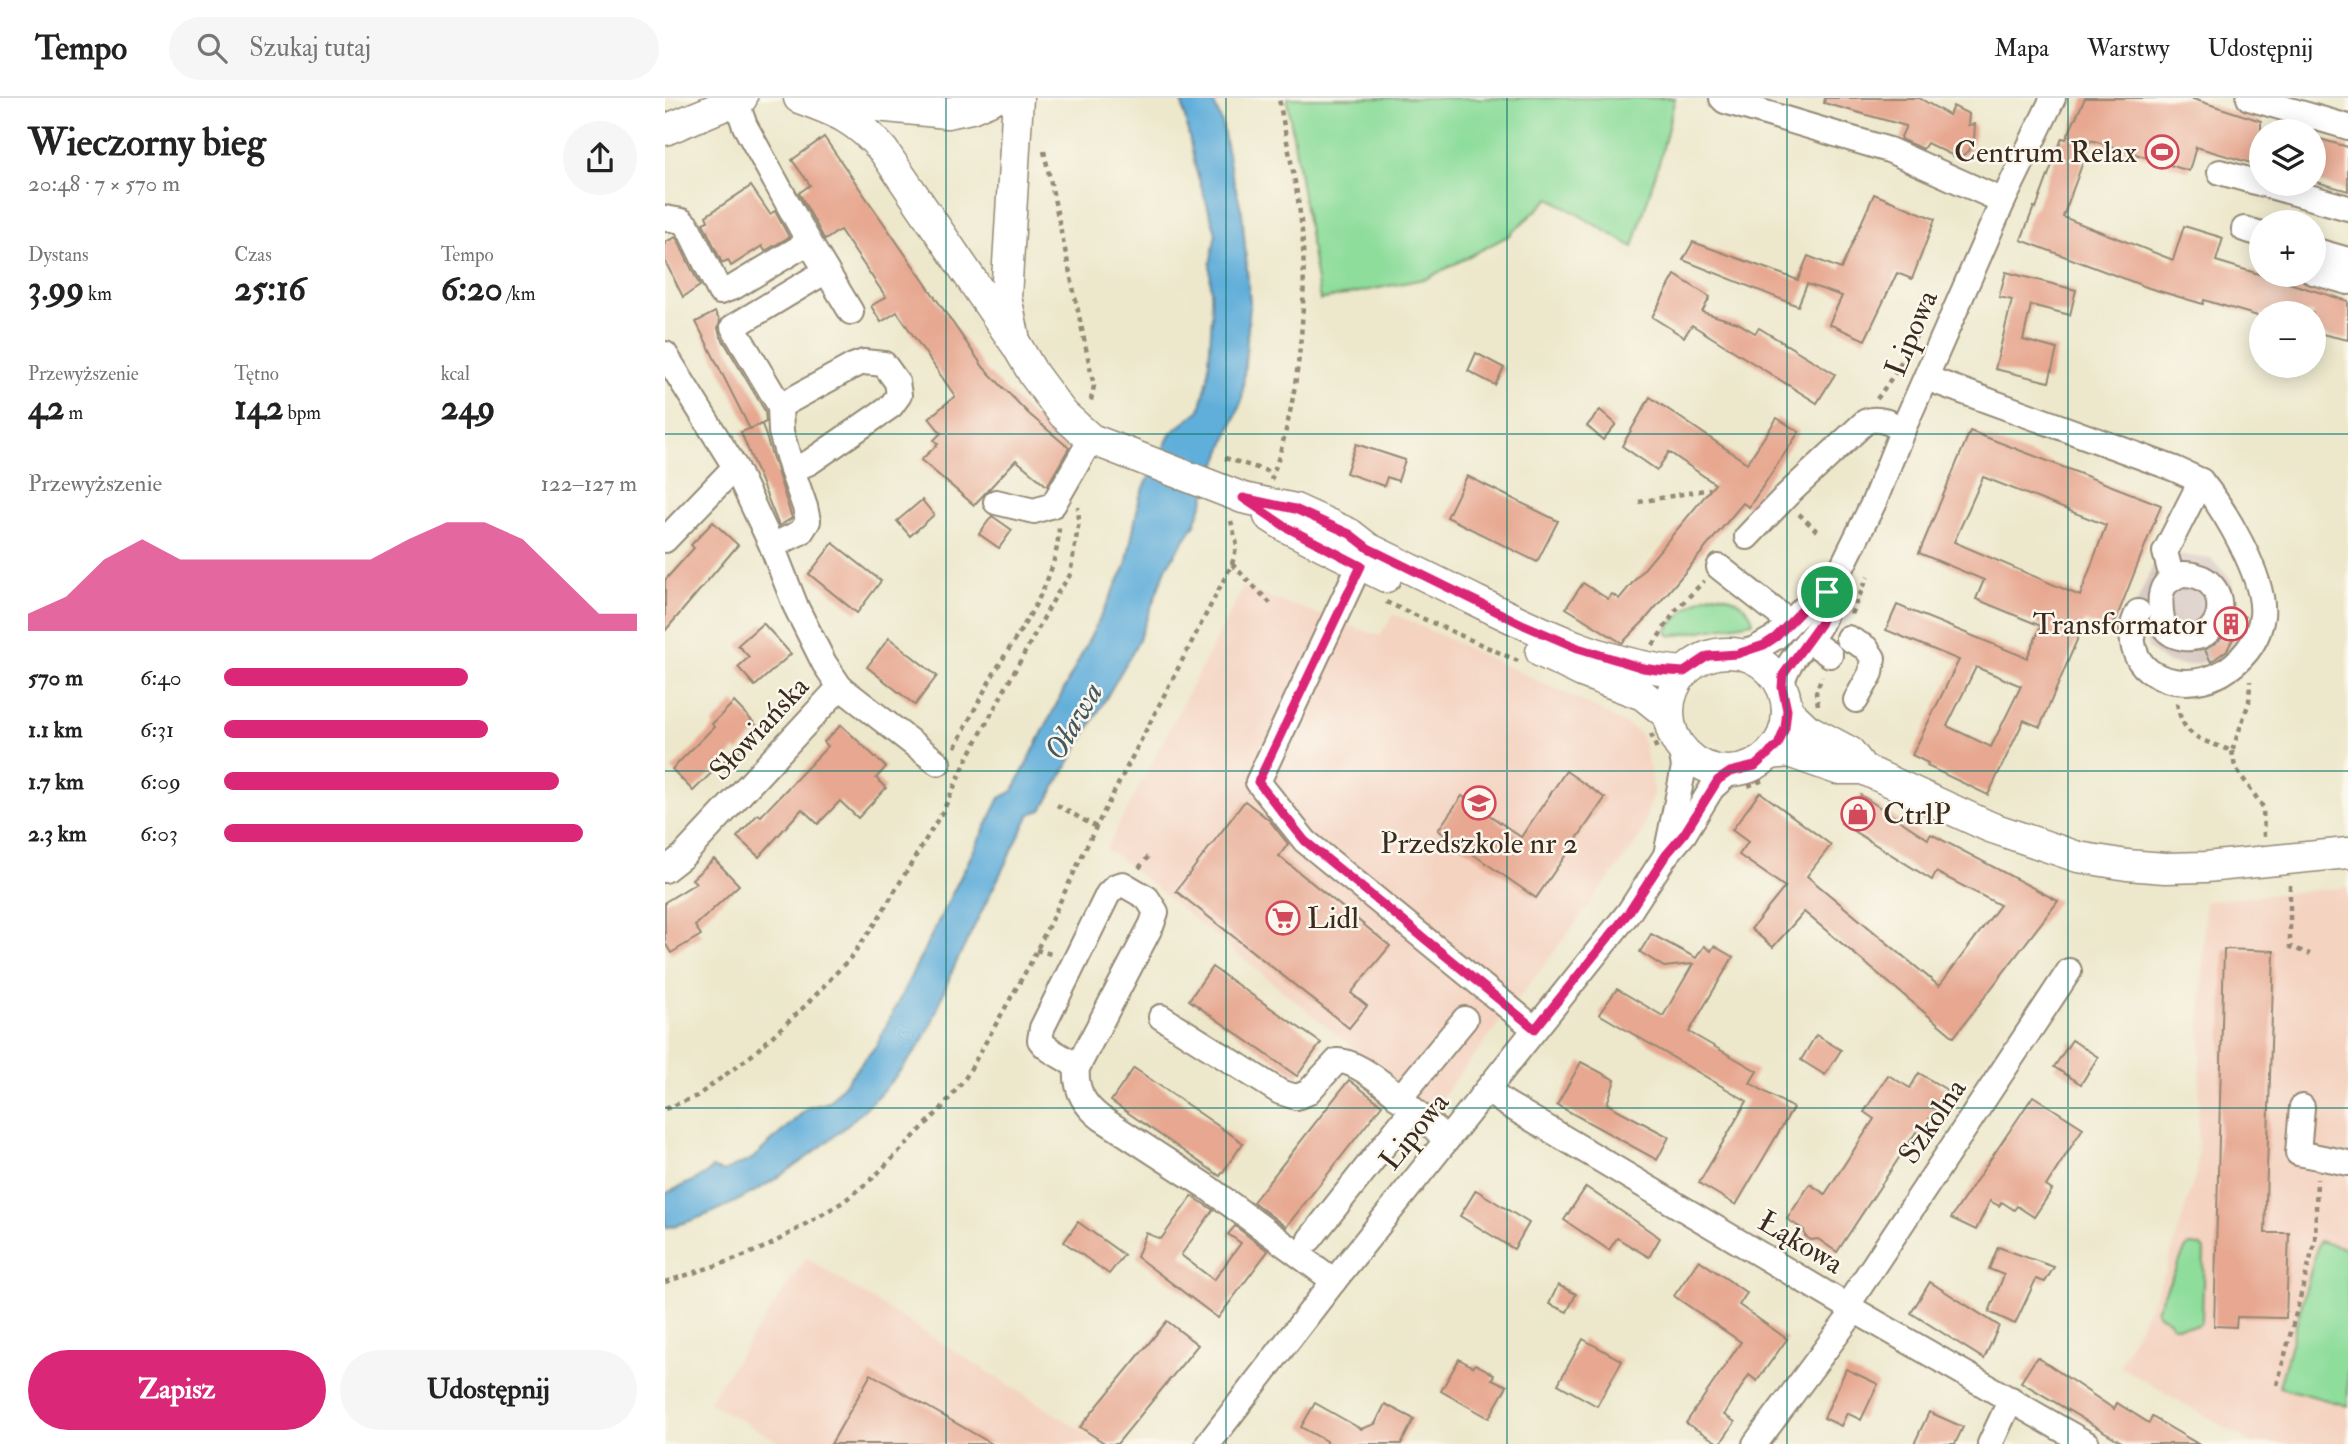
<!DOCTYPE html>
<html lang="pl">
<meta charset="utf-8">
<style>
body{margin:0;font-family:"IM FELL Double Pica",serif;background:#f6f6f6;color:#222;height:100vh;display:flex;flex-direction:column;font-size:26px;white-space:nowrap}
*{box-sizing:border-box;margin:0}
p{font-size:23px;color:#767676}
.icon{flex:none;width:38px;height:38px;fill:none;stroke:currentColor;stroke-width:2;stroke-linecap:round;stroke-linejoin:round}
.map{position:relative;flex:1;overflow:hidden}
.drawer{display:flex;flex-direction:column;background:#fff;width:665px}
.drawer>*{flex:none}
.tools{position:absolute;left:1584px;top:21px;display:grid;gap:14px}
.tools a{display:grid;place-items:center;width:77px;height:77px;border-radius:50%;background:#fff;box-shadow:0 4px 18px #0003;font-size:35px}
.pin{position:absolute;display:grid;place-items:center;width:60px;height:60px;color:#fff;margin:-30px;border:4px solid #fff;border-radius:50%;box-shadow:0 2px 7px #0007}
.round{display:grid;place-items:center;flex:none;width:74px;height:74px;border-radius:37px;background:#f6f6f6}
.head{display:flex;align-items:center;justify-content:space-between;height:119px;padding:0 28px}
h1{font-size:38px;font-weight:700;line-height:52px}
.figures{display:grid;grid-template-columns:repeat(3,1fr);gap:10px;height:119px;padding:7px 28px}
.figures div{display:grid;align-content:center}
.figures b{font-size:35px;font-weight:700}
.figures small{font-size:19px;font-weight:400}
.figures p{font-size:19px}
.chart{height:196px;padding:14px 28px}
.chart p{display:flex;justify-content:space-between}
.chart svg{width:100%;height:126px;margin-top:7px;fill:#db2777;opacity:.7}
.button{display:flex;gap:14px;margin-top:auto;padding:14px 28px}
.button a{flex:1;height:80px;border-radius:42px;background:#db2777;color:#fff;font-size:28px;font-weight:700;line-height:80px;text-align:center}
.button a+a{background:#f6f6f6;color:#222}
ul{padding:0 28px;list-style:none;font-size:23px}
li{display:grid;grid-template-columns:112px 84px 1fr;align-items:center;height:52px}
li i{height:18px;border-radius:9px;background:#db2777}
header{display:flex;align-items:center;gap:42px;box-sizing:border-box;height:98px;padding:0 35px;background:#fff;border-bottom:2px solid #e0e0e0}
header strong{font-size:33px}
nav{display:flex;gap:38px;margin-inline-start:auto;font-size:24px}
.search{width:490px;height:63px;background:#f6f6f6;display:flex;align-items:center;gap:18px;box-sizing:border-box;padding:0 24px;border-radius:38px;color:#767676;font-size:26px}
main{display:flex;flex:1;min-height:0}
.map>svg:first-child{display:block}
</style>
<header>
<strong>Tempo</strong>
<div class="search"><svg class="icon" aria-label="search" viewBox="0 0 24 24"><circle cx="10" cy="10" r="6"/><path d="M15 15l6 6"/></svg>Szukaj tutaj</div>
<nav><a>Mapa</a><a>Warstwy</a><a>Udostępnij</a></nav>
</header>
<main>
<section class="drawer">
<div class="head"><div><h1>Wieczorny bieg</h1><p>20:48 · 7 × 570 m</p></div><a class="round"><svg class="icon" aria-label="share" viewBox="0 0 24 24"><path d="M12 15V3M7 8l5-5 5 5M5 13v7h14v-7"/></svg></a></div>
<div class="figures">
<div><p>Dystans</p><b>3.99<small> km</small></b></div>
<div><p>Czas</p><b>25:16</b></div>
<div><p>Tempo</p><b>6:20<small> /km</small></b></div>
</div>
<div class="figures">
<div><p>Przewyższenie</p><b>42<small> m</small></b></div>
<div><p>Tętno</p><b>142<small> bpm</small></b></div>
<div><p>kcal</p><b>249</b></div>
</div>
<div class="chart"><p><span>Przewyższenie</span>122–127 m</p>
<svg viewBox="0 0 160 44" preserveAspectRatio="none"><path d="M0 44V38L10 32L20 19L30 12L40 19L50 19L60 19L70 19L80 19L90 19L100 12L110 6L120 6L130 12L140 25L150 38L160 38V44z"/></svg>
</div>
<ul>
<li><b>570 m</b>6:40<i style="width:59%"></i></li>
<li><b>1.1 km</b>6:31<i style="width:64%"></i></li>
<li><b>1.7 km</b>6:09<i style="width:81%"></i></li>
<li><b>2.3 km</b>6:03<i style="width:87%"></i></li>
</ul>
<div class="button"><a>Zapisz</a><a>Udostępnij</a></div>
</section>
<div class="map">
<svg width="1683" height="1346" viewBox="0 0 1683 1346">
<rect width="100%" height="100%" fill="#fbf7ec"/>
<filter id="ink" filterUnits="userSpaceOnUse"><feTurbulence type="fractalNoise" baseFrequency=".0143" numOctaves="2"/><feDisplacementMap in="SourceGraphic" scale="14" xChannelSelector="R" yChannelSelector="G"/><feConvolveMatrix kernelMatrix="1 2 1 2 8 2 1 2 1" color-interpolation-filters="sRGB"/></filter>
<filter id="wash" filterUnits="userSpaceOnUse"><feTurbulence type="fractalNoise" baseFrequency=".00686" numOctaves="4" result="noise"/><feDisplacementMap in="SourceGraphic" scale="28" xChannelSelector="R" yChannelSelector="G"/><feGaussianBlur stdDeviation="1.57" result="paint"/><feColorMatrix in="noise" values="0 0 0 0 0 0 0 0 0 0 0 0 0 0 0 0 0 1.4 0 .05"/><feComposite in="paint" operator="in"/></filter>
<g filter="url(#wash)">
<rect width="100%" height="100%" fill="#ede8cc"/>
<g fill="#f4d3c1">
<polygon points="578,490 715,538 729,516 917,603 969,631 975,636 979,647 987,680 988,695 976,738 867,883 766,1013 449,756 441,752"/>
<polygon points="1683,789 1683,1346 1589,1346 1454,1268 1499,1179 1532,1072 1540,803"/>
<polygon points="141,1160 438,1346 118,1346 43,1304"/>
</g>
<polygon fill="#d0c0bc" points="1494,454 1547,461 1566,482 1569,495 1566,507 1583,516 1571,548 1551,561 1521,568 1502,565 1484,551 1469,511"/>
<g fill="#8edd9b" stroke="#64845c" stroke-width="2">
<polygon points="622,0 1010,0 996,58 968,149 885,100 843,138 763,180 655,202"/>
<path d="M1049 496C1064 496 1086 508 1088 524L1007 538 1003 536 1002 531C1017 515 1028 501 1049 496Z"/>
<polygon points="1654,1143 1683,1151 1683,1308 1614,1289"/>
<polygon points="1525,1147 1536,1148 1539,1152 1537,1221 1535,1226 1530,1228 1508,1228 1504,1222 1494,1217 1491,1212 1521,1150"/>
</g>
<path fill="#60aeda" stroke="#4e6c7c" stroke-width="2" d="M516 0H547L557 25 566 73 577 114 585 206 577 302 557 352 530 426 502 468 472 546 377 712 365 716C340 767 314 818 289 869 278 892 269 927 255 947 201 1024 93 1108 0 1130V1096L40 1077 47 1070 58 1074 87 1061 143 1010 164 1004 211 948 335 700 348 693 461 468 475 398 506 335 535 312 543 280 547 217 545 167 551 135 531 72Z"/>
<g id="blocks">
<g fill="#e7a790" fill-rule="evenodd">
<polygon points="1160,0 1254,0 1284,17 1288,8 1304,16 1303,27 1310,26 1309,42 1304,53 1293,60 1262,45 1258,51 1235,41 1241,28 1159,5"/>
<polygon points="1420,0 1525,0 1596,23 1596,68 1531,49 1524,73 1426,42 1398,119 1508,162 1519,128 1558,140 1551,163 1683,203 1683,242 1648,234 1648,215 1596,215 1596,219 1539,202 1538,206 1484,190 1356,142 1369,109 1371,110 1397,40 1401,41"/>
<polygon points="159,39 319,270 364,316 404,350 382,388 351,362 309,407 256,362 273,346 269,342 276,335 264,320 290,298 232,214 216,224 206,208 221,199 175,132 160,142 134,95 145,87 127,62"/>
<polygon points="1648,39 1683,49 1683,93 1648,83"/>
<polygon points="86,88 105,116 110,113 124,139 100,153 97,148 66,168 63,162 57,165 38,125 43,123 41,118"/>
<polygon points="1209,96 1270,121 1247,181 1232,175 1200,242 1164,226 1177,198 1142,186 1133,208 1018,162 1028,144 1133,182 1143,158 1176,171"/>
<polygon points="11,139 35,188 18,199 0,163 0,144"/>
<polygon points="1341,174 1411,192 1405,217 1366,207 1358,242 1392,251 1384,284 1330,271 1347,202 1334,199"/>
<polygon points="1010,177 1045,199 1037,214 1073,225 1090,235 1094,230 1170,276 1152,305 1027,227 1019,239 987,219"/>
<polygon points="50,214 55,223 53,230 55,237 100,313 101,324 85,331 31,224"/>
<polygon points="811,255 839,270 830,287 803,273"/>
<polygon points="985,299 1082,365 1112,320 1134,334 1084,409 1078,405 980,522 957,545 901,510 918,485 943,501 947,496 954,501 1050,386 1004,354 992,372 957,348"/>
<polygon points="935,312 951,326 938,342 922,328"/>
<polygon points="97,326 127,420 114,428 76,334"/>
<path d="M1305 333 1496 407 1446 534 1420 523 1375 629 1359 622 1323 697 1262 668 1263 665 1247 657 1294 562 1221 532 1232 507 1362 560 1376 528 1311 501 1319 482 1254 455ZM1318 379 1441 427 1415 498 1289 444ZM1311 569 1356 588 1326 649 1282 628Z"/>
<polygon points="691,346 740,362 733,383 722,379 719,388 681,375"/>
<polygon points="802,378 893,423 872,464 782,419"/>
<polygon points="257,402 269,417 245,438 232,423"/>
<polygon points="327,418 347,432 334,450 314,436"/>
<polygon points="48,424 73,447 0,533 0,482 29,450 26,447"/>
<polygon points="168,445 216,483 192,515 144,476"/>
<polygon points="1569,513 1580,519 1562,552 1546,564 1540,552 1557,540 1564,529"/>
<polygon points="98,525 126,556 90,588 73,569 84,559 73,547"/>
<polygon points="224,540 272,578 250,607 202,569"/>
<polygon points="69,604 95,631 73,654 71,651 28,693 7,671 49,629 47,626"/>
<polygon points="176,627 221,669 211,680 221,690 193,720 175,703 153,726 137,711 94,759 72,739 93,716 96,718 163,648 159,644"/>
<polygon points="901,673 940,700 871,800 773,732 797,698 856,739"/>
<polygon points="1095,694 1166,747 1142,778 1274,888 1335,807 1271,774 1267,782 1176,725 1196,697 1263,741 1266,736 1393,803 1289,939 1139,814 1108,849 1086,831 1120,789 1074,757 1083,744 1067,732"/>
<polygon points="580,703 604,722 623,746 614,758 725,848 686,895 702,908 684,930 511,793"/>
<polygon points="49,761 74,787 30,828 36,837 6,855 0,845 0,804 31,785 27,781"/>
<polygon points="986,836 1031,860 1039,848 1046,853 1049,848 1068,859 1024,934 1092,973 1085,985 1128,1010 1071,1107 1034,1085 1082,1003 934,916 952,891 998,918 1028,866 999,869 975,854"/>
<polygon points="1559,851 1609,853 1600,1135 1624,1135 1621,1220 1572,1219 1571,1229 1549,1228"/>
<polygon points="547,869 656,945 632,978 524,902"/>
<polygon points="1151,937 1176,952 1160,977 1136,962"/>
<polygon points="1407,942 1433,959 1416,986 1389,969"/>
<polygon points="916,964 950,982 942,1006 1004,1039 992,1062 892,1007"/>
<polygon points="469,970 578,1045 555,1078 446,1003"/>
<polygon points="1254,975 1282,992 1255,1036 1251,1034 1172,1154 1153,1141 1146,1142 1140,1138 1139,1132 1122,1121 1145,1086 1160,1096 1209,1021 1199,1014 1223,977 1245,990"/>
<polygon points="684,982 717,1007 621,1129 588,1104"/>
<polygon points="1368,998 1418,1030 1381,1088 1387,1092 1369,1119 1352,1108 1349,1112 1337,1104 1334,1108 1325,1103 1311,1132 1286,1120"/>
<polygon points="921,1089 995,1140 984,1159 952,1140 944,1152 899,1122"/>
<polygon points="811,1092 864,1125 849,1151 795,1118"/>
<polygon points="527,1098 548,1112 516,1157 549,1182 576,1145 563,1136 570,1128 603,1153 553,1220 472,1159 481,1135 496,1141"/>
<polygon points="413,1124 459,1157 444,1176 399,1144"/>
<polygon points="1333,1149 1389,1169 1380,1184 1371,1181 1350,1226 1324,1214 1339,1177 1324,1171"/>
<polygon points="1034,1162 1082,1195 1074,1207 1122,1241 1092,1283 1084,1277 1059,1317 1070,1324 1055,1346 1021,1325 1076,1244 1009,1198"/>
<polygon points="1265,1184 1334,1228 1319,1261 1246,1215"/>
<polygon points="893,1187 911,1196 902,1214 884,1206"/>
<polygon points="502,1223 533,1247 452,1346 441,1346 415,1329"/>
<polygon points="918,1241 957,1263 932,1308 893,1286"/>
<polygon points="1372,1259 1449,1311 1452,1305 1484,1325 1487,1319 1533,1346 1460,1346 1356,1284"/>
<polygon points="794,1261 808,1269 810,1266 820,1271 829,1277 827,1281 842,1288 824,1320 776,1293"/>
<polygon points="1181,1271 1213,1286 1196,1322 1182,1315 1176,1328 1159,1320"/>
<polygon points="206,1276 327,1346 166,1346"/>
<polygon points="650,1305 696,1331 710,1326 720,1306 749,1321 736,1346 661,1346 661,1343 636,1329"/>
<polygon points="1264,1314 1298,1329 1290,1346 1249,1346"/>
</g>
</g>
</g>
<g filter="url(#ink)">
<use href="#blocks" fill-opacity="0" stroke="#948975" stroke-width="2"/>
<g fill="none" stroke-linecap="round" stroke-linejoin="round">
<defs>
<g id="minor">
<polyline points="1057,0 1060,3 1224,52 1338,103"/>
<polyline points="1584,0 1683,29"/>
<polyline points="71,3 80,28 144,144 186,214"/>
<polyline points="1555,74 1683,110"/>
<polyline points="0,120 17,123 23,129 55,194 69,189 144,144"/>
<polyline points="1579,131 1596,136"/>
<polyline points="1648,152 1683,162"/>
<polyline points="1648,174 1683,184"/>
<polyline points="0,256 70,369 107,448 131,509 159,565 175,589 273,665"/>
<polyline points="1261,280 1510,371 1536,383"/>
<polyline points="115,308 116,334 127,372"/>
<polyline points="331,404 369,413 388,407 426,341"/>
<path d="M1082 439 1122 397 1200 324C1212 318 1226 325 1238 331"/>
<polyline points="0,442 70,369"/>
<polyline points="107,448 136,434 143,423 140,409 127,372 145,364 226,308 234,297 232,284 219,266 199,264 188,268 115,308 68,229 161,173"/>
<polyline points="702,451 593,684 640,743 870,931"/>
<polyline points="1054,469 1119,520"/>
<path d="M1517 476C1569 475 1564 545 1519 540 1513 539 1504 536 1500 530 1497 526 1497 519 1496 514 1494 494 1496 484 1517 476Z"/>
<path d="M1473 514C1466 528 1466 535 1469 550 1479 589 1535 592 1563 571 1581 558 1594 540 1597 518 1601 480 1559 411 1536 383L1500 454 1507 480"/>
<polyline points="1183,540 1201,550 1208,560 1206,575 1191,602"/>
<polyline points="1148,545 1165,557"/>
<polyline points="1072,556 1090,551 1111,539 1142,507 1162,494 1177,469 1209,404 1238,331 1338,103 1388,0"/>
<path d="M1117 589C1120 555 1156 540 1161 511 1162 506 1162 500 1162 494"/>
<polyline points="1001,757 1019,669 1016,651"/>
<polyline points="0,772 18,758 175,589"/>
<path d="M496 919 615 994 631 999 642 995 672 963C699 961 759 1022 782 1042"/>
<path d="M412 970C401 958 385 956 375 942L377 930 443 796 451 788 458 786 482 800 491 814 487 826 412 970C410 992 419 1007 436 1020L542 1089 669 1183"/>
<polyline points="822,992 840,1005 1182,1208 1422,1346"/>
<polyline points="734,1001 800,921"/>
<polyline points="1637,1009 1633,1055 1683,1065"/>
<polyline points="645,1141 747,1012"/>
<polyline points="1182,1208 1404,873"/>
<polyline points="543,1346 669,1183 964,814 1001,757 1019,736 1047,690 1065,674"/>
<polyline points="1090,1346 1190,1212"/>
<polyline points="1325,1346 1346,1301"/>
</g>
<g id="major">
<path d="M134 0C172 14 191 21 218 52L352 248 369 277 398 316 426 341 578 400 630 411 685 436 703 450C735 466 767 481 799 497 869 531 940 568 1019 574"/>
<polyline points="161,3 282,15 306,10 329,0"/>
<polyline points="0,32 77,0"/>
<polyline points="349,237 341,199 353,0"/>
<polyline points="604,418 621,429 721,479"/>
<polyline points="876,554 917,574 978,597 1003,617"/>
<circle cx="1063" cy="614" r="59"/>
<polyline points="1122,612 1142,631 1185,654 1198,671"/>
<polyline points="1105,656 1124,654 1172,671 1198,671 1325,729 1413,759 1462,767 1500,770 1541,769 1683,755"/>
</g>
</defs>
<use href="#minor" stroke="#948975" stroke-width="28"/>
<use href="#major" stroke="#948975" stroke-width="33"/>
<g stroke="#948975" stroke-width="4.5" stroke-dasharray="5 5" stroke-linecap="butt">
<polyline points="379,53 429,288 425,307"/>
<polyline points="1212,301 1230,275 1250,239 1255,236"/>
<polyline points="560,360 608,375"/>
<path d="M606 382C633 309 643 210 637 133 633 89 621 44 614 0"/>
<polyline points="974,404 1045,391"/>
<polyline points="1134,416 1154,435"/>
<polyline points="567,466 608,508"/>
<polyline points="721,504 853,563"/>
<polyline points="1186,516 1203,479"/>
<polyline points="988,547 1011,512 1039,483"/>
<path d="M1512 605C1518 641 1536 641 1567 653L1584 604 1585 583"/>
<polyline points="1153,607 1151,594 1157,578"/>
<polyline points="986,636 993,654"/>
<path d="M290 649C303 625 315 600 328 577 355 531 393 484 394 428"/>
<polyline points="1567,653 1570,669 1598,709 1599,739"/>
<polyline points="1083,688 1101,681"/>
<polyline points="392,707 431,729"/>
<polyline points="474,770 483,759"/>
<polyline points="1625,787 1625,849 1645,856"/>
<polyline points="371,852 390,857"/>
<polyline points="0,1011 32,998 87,957 140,908 186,859 210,826 279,711 304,657 390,499 405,477 414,423 413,409"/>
<polyline points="0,1184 71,1161 105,1147 178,1104 208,1080 276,1011 301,979 365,866 431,729 567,466 572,447 566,423"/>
<polyline points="1612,1287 1650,1143 1652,1081"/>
</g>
<use href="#minor" stroke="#fff" stroke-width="24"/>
<use href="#major" stroke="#fff" stroke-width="30"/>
</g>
</g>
<g fill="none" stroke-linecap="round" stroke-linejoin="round" filter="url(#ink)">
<defs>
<polygon id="route" points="578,400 630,411 685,436 703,450 859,527 913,550 978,570 992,572 1019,574 1043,558 1072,556 1099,547 1111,539 1142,507 1162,494 1161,513 1155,526 1118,577 1117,589 1122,612 1120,630 1113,647 1090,668 1065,674 1053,682 1019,736 1001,757 964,814 870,931 640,743 593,684 696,468 621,429"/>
</defs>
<use href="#route" stroke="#fff" stroke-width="14"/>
<use href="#route" stroke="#db2777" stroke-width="9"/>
</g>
<path fill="none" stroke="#0f766e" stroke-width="2" stroke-opacity="0.55" d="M281 0V1346M561 0V1346M842 0V1346M1122 0V1346M1403 0V1346M0 336H1683M0 673H1683M0 1010H1683"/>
<defs>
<symbol id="stadium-ring" viewBox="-11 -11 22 22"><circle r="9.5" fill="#fbf7ec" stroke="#d1495b" stroke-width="1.5"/><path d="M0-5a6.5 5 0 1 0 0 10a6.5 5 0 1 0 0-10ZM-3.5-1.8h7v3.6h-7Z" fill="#d1495b"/></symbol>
<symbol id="building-ring" viewBox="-11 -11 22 22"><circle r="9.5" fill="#fbf7ec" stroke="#d1495b" stroke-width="1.5"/><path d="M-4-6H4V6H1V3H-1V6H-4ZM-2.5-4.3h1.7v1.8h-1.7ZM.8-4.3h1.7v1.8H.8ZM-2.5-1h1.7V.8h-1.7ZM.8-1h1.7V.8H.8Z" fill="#d1495b"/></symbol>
<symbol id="school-ring" viewBox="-11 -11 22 22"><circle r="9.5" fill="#fbf7ec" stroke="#d1495b" stroke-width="1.5"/><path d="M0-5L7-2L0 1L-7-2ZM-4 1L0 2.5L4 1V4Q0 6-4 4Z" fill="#d1495b"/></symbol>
<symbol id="shop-ring" viewBox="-11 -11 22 22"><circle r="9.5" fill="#fbf7ec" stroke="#d1495b" stroke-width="1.5"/><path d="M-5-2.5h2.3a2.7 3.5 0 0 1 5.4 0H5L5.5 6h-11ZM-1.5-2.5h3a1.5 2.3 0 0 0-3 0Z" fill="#d1495b"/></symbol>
<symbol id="supermarket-ring" viewBox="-11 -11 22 22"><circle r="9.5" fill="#fbf7ec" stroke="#d1495b" stroke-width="1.5"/><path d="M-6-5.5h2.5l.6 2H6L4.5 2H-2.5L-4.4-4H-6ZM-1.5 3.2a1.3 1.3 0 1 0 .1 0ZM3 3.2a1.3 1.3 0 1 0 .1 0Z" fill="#d1495b"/></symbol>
</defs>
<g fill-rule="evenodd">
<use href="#stadium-ring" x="1478" y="35" width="38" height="38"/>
<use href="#building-ring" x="1547" y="507" width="38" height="38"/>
<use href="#school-ring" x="795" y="686" width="38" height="38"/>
<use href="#shop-ring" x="1174" y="697" width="38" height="38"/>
<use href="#supermarket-ring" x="599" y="801" width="38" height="38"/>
</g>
<g text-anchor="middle" stroke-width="5" stroke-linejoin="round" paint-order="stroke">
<g font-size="30" fill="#3b2a1e" stroke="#fbf7ec" text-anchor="end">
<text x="1472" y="64">Centrum Relax</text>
<text x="1542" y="536">Transformator</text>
<text x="1218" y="726" text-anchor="start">CtrlP</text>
<text x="814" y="755" text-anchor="middle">Przedszkole nr 2</text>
<text x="642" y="830" text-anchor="start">Lidl</text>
</g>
<g font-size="30" fill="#3b2a1e" stroke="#fbf7ec">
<text transform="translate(1246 235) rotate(-67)" y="10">Lipowa</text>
<text transform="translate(94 630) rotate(-47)" y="10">Słowiańska</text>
<text transform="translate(1267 1023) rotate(-56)" y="10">Szkolna</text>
<text transform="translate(749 1033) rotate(-51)" y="10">Lipowa</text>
<text transform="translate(1136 1144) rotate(31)" y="10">Łąkowa</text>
</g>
<g font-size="32" font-style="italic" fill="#485860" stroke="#fbf7ec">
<text transform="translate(408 623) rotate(-60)" y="11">Oława</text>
</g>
</g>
</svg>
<div class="tools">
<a><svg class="icon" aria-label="layers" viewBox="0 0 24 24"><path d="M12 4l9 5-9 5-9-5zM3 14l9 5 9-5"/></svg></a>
<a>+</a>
<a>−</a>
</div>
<div class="pin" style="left:1162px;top:494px;background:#1e9e55"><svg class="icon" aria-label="arrive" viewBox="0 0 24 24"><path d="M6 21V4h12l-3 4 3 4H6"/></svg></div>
</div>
</main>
